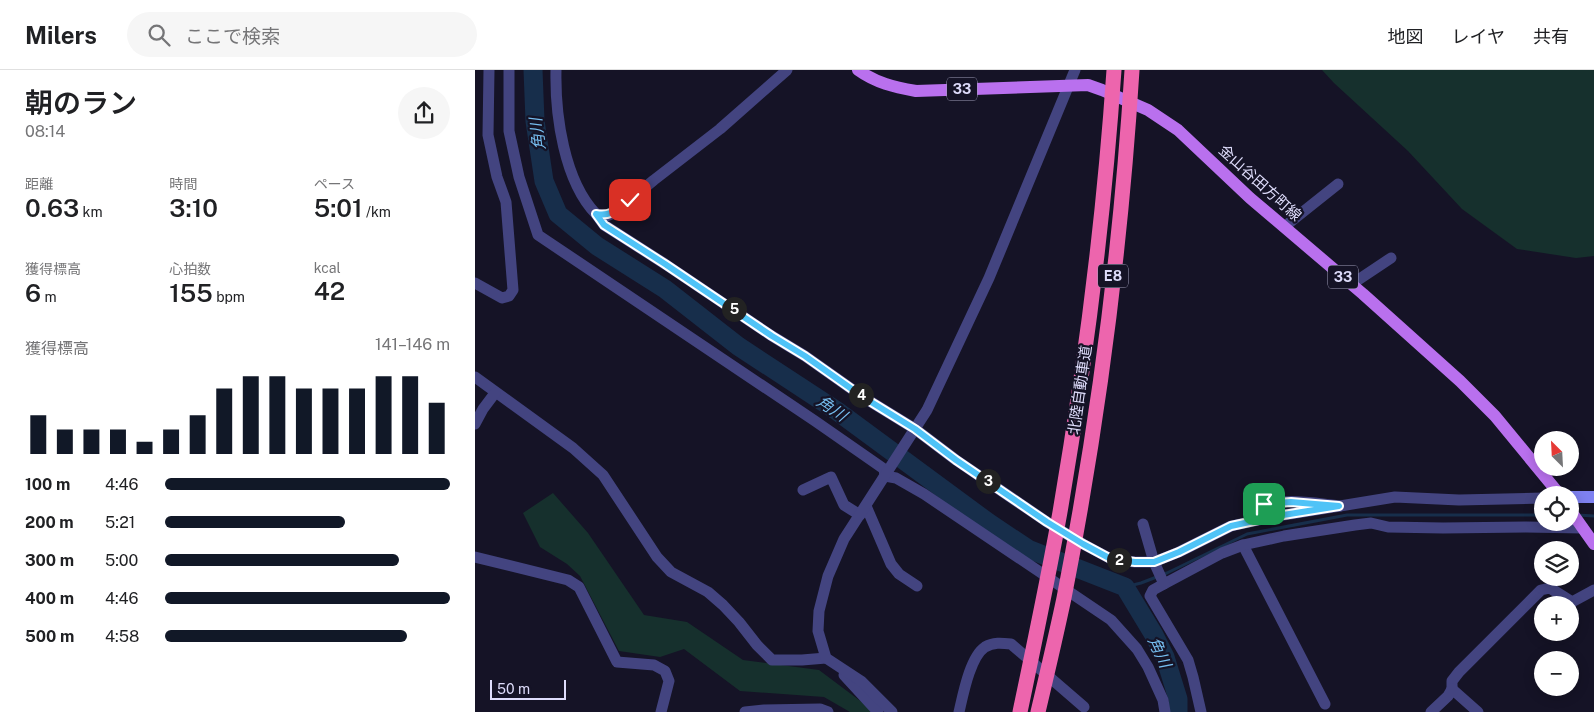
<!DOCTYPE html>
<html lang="ja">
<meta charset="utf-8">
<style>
body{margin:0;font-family:"Public Sans","Noto Sans JP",sans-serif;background:#f6f6f6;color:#202124;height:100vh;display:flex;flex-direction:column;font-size:19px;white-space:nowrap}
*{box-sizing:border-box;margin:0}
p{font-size:16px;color:#757577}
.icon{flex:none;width:28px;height:28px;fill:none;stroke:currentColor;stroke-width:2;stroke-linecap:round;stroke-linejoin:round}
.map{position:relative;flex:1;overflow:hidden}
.drawer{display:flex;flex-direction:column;background:#fff;width:475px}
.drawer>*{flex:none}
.needle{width:32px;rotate:336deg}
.tools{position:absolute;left:1059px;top:361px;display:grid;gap:10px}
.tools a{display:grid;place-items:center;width:45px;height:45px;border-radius:50%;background:#fff;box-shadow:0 2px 12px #0003;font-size:25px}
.scale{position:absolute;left:15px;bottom:12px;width:76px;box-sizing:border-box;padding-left:5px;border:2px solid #dedcfb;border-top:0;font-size:14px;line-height:18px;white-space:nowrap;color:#dedcfb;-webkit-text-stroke:4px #151326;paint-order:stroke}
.pin{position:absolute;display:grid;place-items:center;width:42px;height:42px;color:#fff;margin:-21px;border-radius:10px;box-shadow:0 2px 8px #0006}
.km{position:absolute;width:25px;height:25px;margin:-12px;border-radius:50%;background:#222;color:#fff;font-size:14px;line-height:25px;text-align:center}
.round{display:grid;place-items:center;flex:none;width:52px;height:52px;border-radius:26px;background:#f6f6f6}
.head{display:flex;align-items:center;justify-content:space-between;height:85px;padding:0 25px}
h1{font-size:28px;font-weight:600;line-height:38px}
.stats{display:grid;grid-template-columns:repeat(3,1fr);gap:8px;height:85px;padding:5px 25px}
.stats div{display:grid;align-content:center}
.stats b{font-size:25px;font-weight:600}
.stats small{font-size:14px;font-weight:400}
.stats p{font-size:14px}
.chart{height:140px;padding:10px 25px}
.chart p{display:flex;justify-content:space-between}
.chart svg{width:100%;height:90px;margin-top:5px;stroke:#111827;stroke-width:6}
ul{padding:0 25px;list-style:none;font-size:16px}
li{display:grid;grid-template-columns:80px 60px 1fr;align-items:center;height:38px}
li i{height:12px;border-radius:6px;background:#111827}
header{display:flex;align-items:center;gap:30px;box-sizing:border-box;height:70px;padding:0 25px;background:#fff;border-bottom:1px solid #e0e0e0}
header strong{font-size:24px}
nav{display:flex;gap:28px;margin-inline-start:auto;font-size:18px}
.search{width:350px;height:45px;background:#f6f6f6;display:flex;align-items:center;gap:12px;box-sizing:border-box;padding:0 18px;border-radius:28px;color:#757577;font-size:19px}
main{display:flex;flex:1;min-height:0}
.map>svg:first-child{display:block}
</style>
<header>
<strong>Milers</strong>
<div class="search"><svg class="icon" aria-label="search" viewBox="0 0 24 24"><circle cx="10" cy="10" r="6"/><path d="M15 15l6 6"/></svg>ここで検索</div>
<nav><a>地図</a><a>レイヤ</a><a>共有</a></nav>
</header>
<main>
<section class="drawer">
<div class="head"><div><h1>朝のラン</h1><p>08:14</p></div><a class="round"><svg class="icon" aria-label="share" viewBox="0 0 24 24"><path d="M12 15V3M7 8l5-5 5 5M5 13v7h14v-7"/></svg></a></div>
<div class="stats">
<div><p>距離</p><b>0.63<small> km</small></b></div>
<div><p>時間</p><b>3:10</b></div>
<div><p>ペース</p><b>5:01<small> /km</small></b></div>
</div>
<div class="stats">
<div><p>獲得標高</p><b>6<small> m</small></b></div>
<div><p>心拍数</p><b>155<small> bpm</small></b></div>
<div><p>kcal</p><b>42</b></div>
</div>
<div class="chart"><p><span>獲得標高</span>141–146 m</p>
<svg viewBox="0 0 160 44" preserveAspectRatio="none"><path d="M5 44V25M15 44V32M25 44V32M35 44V32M45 44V38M55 44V32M65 44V25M75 44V12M85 44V6M95 44V6M105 44V12M115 44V12M125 44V12M135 44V6M145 44V6M155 44V19"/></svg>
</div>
<ul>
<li><b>100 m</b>4:46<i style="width:100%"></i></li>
<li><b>200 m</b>5:21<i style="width:63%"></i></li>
<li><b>300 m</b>5:00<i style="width:82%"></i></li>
<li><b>400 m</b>4:46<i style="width:100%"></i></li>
<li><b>500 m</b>4:58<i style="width:85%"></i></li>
</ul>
</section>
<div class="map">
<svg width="1119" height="642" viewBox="0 0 1119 642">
<rect width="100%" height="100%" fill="#151326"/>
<g fill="#16302d">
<polygon points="847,0 1119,0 1119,186 1101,188 1042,179 987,139 933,81 859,13"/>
<polygon points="78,423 113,463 169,545 212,552 268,590 344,600 392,636 396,642 375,642 349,627 265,621 209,579 185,587 144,581 105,506 92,494 65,477 48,443"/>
</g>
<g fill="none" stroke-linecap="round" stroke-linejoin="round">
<g stroke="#172e4b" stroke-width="3">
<polyline points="1102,445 1119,446"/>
<polyline points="650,517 666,513 692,503 772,464 872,445 1068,445"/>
</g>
<polyline stroke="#172e4b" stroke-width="19" points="58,0 60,51 69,111 83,144 122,176 190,219 263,276 362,341 514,453 553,479 650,517 679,565 690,587 703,629 703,642"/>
<g stroke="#434480" stroke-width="11">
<polyline points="34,0 34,61 44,107 63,165 340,351 409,399 410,406 421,408 449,424 636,550 662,579 673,597 688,630 690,642"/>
<path d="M81 0C80 45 89 111 121 144"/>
<polyline points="312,0 245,59 179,110 139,143 131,146 121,144 129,155 190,194 297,266 330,286 388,327 440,359 481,390 572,452 608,474 636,489 660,492 679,492 668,454"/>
<polyline points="809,157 863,114"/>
<polyline points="0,213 27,228 34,226 38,220 31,132 22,107 13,65 14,0"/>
<polyline points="877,214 916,188"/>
<polyline points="0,307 98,378 128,405 182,487 196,502 233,522 248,535 264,552 282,575 297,590 327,590 351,588"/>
<polyline points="0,354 8,339 20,323"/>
<polyline points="328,420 356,407 369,435 385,445"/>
<polyline points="391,436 416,494 424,504 442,516"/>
<polyline points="865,436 920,427 984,430 1068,428"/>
<polyline points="768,475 850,634"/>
<polyline points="0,487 93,510 104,517 142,592 179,595 190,601 194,611 186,642"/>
<polyline points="689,514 747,483 768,475 809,466 880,455 896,453 913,457 968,458 1051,457 1108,458"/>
<polyline points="369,605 403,642"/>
<polyline points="977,619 977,611 984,602 1066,520 1075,518 1097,532 1119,520"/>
<polyline points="270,642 289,640 345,639 353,642"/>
<polyline points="417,642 386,611 351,588 343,561 344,541 353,506 369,469 452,340 514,208 600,0"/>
<path d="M484 642C488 625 495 587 510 577 518 572 527 573 536 574L609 637"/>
<path d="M726 642 718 607 713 590 675 526 678 520 689 514 679 492 704 482 756 456 802 446 865 436C837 432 806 428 778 437"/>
<polyline points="956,642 973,626 977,619 1003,642"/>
</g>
<polyline stroke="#7e81f0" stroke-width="12" points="1095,427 1119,427"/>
<g stroke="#b970ee" stroke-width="12">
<path d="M383 0C401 13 419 17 441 21L613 15 627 20 673 40 703 60 775 128 888 224 985 311 1020 346 1085 425"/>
<polyline points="1095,440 1119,474"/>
</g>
<g stroke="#ed65ad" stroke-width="15">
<path d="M545 642C559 575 573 509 585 442 610 296 629 148 639 0"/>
<path d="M563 642C572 604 581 566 589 528 623 354 646 177 657 0"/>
</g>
</g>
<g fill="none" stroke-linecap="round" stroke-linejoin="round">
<defs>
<path id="route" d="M155 130C143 139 136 147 121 144L129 155 190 194 297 266 330 286 388 327 440 359 481 390 572 452 608 474 636 489 660 492H679L704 482 756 456 802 446 864 436 816 432 789 434"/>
</defs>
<use href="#route" stroke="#fff" stroke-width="10"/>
<use href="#route" stroke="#4fc3f7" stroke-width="6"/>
</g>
<g text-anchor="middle" stroke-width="4.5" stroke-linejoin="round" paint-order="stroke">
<g fill="#151326" stroke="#a2a0bb" stroke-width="1">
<rect x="472" y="7.5" width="30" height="23" rx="4"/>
<rect x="623" y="194.5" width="30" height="23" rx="4"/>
<rect x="853" y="195.5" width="30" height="23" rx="4"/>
</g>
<g font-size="14" font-weight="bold" fill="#dedcfb">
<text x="487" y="24">33</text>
<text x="638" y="211">E8</text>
<text x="868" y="212">33</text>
</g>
<g font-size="15" fill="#dedcfb" stroke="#151326">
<text transform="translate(785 113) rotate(42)" y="5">金山谷田方町線</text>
<text transform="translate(605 320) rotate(-82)" y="5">北陸自動車道</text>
</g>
<g font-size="16" font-style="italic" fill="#76bdef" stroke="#151326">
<text transform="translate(62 64) rotate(-97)" y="6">角川</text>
<text transform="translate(357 338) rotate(34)" y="6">角川</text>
<text transform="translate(685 582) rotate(65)" y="6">角川</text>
</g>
</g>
</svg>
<div class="tools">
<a><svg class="needle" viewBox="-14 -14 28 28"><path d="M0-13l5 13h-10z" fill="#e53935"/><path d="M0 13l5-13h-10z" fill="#757577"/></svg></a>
<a><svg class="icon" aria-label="locate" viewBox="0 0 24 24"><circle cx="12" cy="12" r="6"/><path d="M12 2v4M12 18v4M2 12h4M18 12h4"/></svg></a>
<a><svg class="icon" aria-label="layers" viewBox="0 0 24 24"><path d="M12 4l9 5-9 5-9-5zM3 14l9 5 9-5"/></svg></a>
<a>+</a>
<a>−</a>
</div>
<div class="scale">50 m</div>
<div class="pin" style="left:789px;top:434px;background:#1e9e55"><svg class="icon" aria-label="arrive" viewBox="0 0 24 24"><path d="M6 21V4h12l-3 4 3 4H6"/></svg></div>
<div class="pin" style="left:155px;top:130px;background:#d93025"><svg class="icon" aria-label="check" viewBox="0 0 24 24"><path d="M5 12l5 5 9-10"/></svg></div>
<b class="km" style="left:644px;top:490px">2</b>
<b class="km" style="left:513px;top:411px">3</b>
<b class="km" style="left:386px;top:325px">4</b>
<b class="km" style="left:259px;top:239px">5</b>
</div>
</main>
